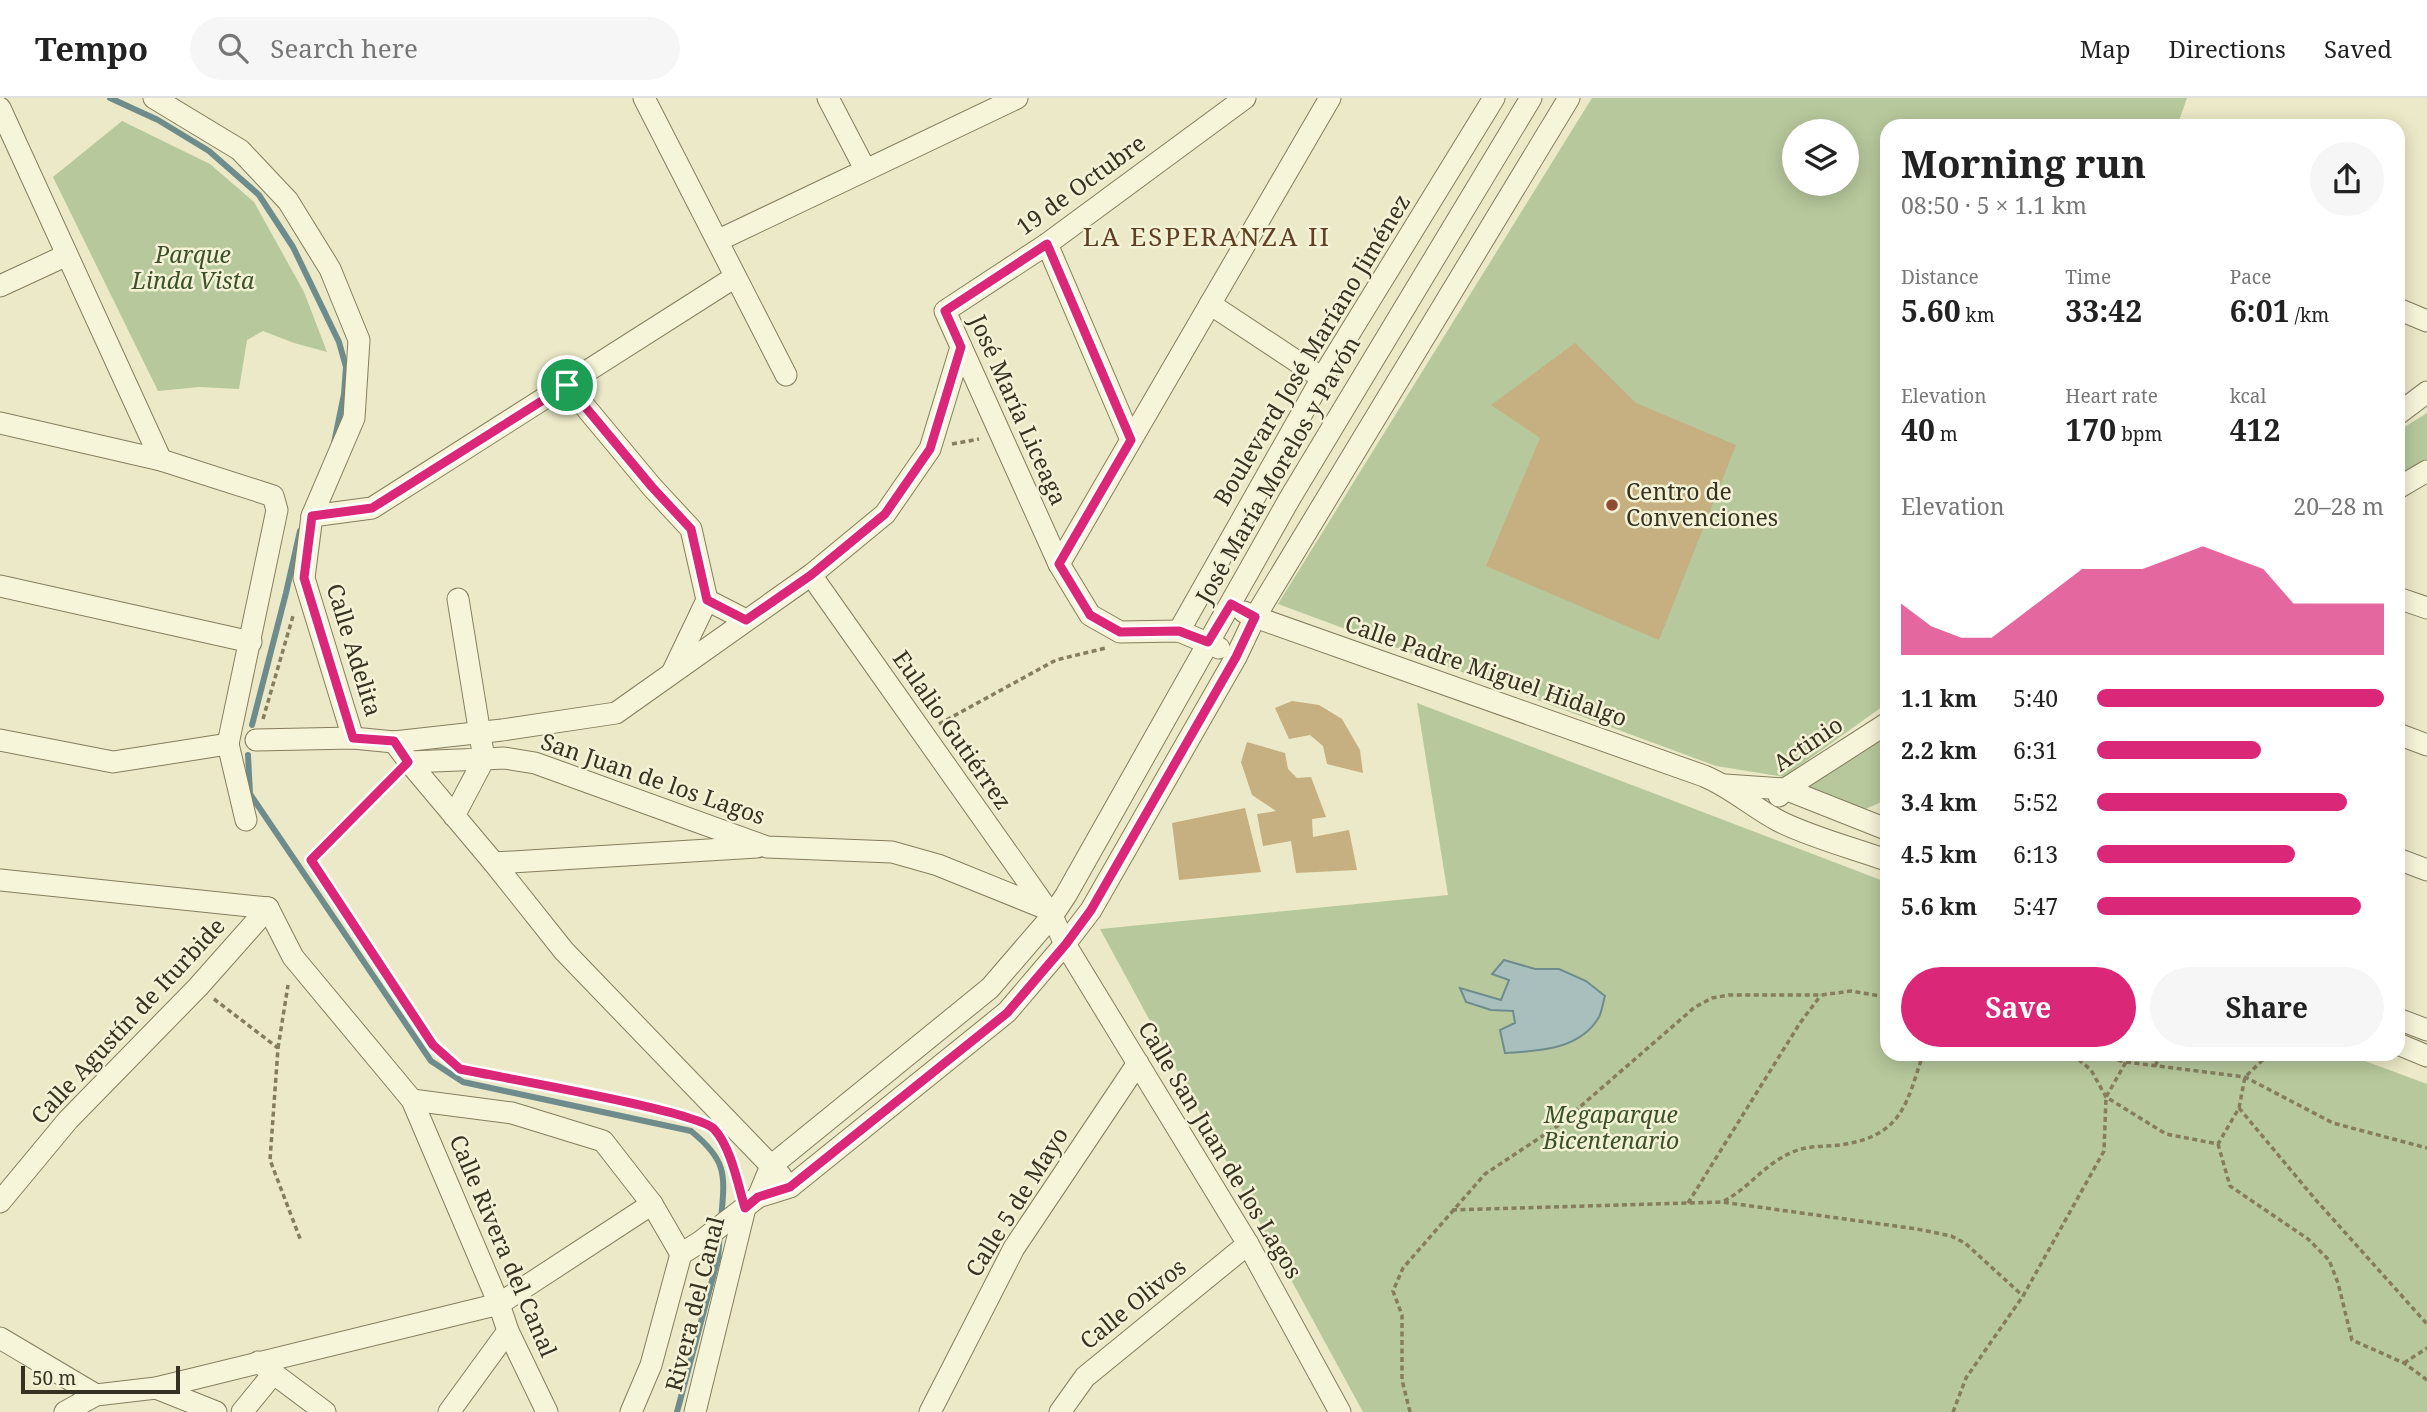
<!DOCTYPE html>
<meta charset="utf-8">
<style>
body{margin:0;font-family:"Noto Serif",serif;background:#f6f6f6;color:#222;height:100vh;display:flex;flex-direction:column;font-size:26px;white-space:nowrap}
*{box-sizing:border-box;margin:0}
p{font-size:23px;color:#767676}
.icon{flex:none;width:38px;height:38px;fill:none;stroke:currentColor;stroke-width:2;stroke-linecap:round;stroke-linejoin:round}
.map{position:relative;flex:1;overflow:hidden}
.panel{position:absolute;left:1880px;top:21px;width:525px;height:942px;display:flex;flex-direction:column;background:#fff;border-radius:21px;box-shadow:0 4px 18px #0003}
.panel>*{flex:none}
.controls{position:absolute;left:1782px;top:21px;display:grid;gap:14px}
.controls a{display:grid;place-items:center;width:77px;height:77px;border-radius:50%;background:#fff;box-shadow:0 4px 18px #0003;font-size:35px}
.scale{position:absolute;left:21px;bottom:18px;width:159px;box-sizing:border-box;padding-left:7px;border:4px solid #363120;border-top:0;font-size:19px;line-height:24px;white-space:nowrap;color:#363120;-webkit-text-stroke:5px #f3f2d6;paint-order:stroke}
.pin{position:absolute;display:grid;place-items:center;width:60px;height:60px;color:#fff;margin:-30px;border:4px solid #fff;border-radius:50%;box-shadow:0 2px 7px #0007}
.round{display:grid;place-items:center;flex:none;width:74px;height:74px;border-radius:37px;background:#f6f6f6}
.headline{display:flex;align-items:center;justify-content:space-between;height:119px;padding:0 21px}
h1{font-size:38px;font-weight:700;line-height:52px}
.metrics{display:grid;grid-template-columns:repeat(3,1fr);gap:10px;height:119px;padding:7px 21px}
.metrics div{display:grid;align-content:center}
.metrics b{font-size:30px;font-weight:700}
.metrics small{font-size:19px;font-weight:400}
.metrics p{font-size:19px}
.chart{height:196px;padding:14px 21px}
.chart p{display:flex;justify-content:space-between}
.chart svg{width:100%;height:126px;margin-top:7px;fill:#db2777;opacity:.7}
.primary-button{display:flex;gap:14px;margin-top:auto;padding:14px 21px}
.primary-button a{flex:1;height:80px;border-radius:42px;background:#db2777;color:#fff;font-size:28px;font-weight:700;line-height:80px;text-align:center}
.primary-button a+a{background:#f6f6f6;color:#222}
ul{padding:0 21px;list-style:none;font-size:23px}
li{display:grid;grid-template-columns:112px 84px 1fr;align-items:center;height:52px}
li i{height:18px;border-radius:9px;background:#db2777}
header{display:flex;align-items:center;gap:42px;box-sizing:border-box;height:98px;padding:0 35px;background:#fff;border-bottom:2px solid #e0e0e0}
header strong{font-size:33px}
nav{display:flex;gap:38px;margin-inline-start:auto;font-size:24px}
.search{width:490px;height:63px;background:#f6f6f6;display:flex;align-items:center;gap:18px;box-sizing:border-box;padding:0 24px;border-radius:38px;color:#767676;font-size:26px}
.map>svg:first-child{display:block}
</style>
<header>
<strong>Tempo</strong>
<div class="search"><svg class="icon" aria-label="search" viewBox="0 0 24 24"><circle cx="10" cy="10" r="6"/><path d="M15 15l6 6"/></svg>Search here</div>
<nav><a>Map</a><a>Directions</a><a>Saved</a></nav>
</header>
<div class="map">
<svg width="2427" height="1314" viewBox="0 0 2427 1314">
<rect width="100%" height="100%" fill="#ebe9c7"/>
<g fill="#b7c89c" fill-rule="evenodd">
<path d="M1592 0H2187L2177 28H1886V606L1784 679 1716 668 1278 506ZM1794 33H1846V86H1794Z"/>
<polygon points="122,23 210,66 254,104 304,194 327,254 294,245 263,233 247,242 239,291 199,289 158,293 53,79"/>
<polygon points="2427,315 2427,361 2398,379 2398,333"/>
<polygon points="1417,605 1886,784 1886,956 2346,956 2427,986 2427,1314 1363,1314 1100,831 1448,797"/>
<polygon points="1886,640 1886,702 1863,712 1801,691"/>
</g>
<path fill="#a8bfbe" stroke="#6f8c8d" stroke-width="2" d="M1504 862 1535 871H1559L1586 883 1605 898C1603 904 1602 913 1599 919 1580 952 1538 953 1505 955L1500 932 1515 925 1513 913 1491 912 1466 904 1460 890 1501 902 1509 882 1492 876Z"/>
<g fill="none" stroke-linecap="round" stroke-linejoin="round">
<g stroke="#6f8c8d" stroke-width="6">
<polyline points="110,0 158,22 209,53 259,97 293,149 339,244 346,269 344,296 334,345"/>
<polyline points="252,627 286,495 300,433"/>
<path d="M248 657 250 696 431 963 463 984 691 1033C728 1063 725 1077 721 1122"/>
<polyline points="677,1314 718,1160 720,1136"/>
</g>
</g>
<g fill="#c6af80">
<polygon points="1575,245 1636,305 1736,347 1659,542 1486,468 1540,340 1491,307"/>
<polygon points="1292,603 1319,607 1342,621 1360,652 1363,675 1327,666 1323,648 1310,637 1289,641 1275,610"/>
<polygon points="1247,644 1285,655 1288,671 1297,680 1311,679 1326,719 1312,721 1313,739 1349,732 1357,772 1296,775 1291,743 1263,748 1257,716 1276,713 1252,697 1241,664"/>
<polygon points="1245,710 1261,774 1179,782 1172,725"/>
</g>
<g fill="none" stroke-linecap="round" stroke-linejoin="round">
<defs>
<g id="minor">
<polyline points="154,0 240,52 288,103 330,171 359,242 354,320 312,418 304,480 353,640"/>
<polyline points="644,0 786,277"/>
<polyline points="828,0 865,71"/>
<polyline points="0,10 161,362"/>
<polyline points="719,142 1017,0"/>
<polyline points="1047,146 1131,342"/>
<polyline points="0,188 67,157"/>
<polyline points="1210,206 1322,280"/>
<polyline points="2398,211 2427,223"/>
<polyline points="567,287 652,389 691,431 707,502 746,522"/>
<polyline points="2398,316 2427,294"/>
<polyline points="0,325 161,362 273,398 277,412 228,646 246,722"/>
<polyline points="2398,390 2427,373"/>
<polyline points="312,418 372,410 735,179"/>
<polyline points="1059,466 1330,0"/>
<polyline points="811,477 1052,818 1065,846 1248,1146 1340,1314"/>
<polyline points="0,488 251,544"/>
<polyline points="2398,500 2427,510"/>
<path d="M1244 514 1255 519 1704 678C1733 690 1752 709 1779 723 1810 739 1853 750 1886 762"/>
<polyline points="1179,533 1322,280 1494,0"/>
<polyline points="1219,550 1179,533 1120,534 1090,517 1059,466 945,213 1047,146 1245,0"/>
<polyline points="673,573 707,502"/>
<polyline points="2398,636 2427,647"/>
<polyline points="0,642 113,664 228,646"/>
<polyline points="256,642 353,640 394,644 502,632 616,615 811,477 885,416 930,351 961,249"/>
<polyline points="394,644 409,664 494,765 564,853 781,1078"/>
<polyline points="409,664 484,661 458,501"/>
<polyline points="1725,687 1785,691 1886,731"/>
<polyline points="1779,698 1785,691 1886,626"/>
<polyline points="454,718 484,661 504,660 535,665 767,749 892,754 938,767 1047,811"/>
<polyline points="2398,761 2427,772"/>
<polyline points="494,765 757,749"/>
<polyline points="0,782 268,810"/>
<polyline points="268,810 293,859 412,1002 499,1206 508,1233 547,1314"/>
<polyline points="2398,921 2427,932"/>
<polyline points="2398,946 2427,958"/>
<polyline points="412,1002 512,1015 603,1043 652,1106 681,1156"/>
<polyline points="758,1099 771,1068 990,890 1052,818 1066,797 1290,400 1531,0"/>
<polyline points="0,1104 68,1022 198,889 268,810"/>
<polyline points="0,1240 96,1297"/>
<polyline points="258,1264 325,1314"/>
<polyline points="156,1290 216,1314"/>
<polyline points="65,1314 96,1297 156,1290 499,1206 652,1106"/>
<polyline points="242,1314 273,1276"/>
<polyline points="449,1314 508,1233"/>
<polyline points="631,1314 651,1267 681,1156 700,1144 758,1099 790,1089 1007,914 1065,846 1091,812 1236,559 1255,519 1569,0"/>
<polyline points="695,1314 745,1110"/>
<polyline points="930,1314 1014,1150 1138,965"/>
<polyline points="1060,1314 1085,1279 1248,1146"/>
</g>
</defs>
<use href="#minor" stroke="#857d5e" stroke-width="23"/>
<g stroke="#857d5e" stroke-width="3.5" stroke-dasharray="5 3.5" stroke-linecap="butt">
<polyline points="952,346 979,341"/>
<polyline points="263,621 293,518"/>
<polyline points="939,626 1056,562 1106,550"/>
<polyline points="394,679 311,762 433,947 460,972 676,1016 698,1024"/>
<polyline points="214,901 278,950 270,1062 301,1143"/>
<polyline points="278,950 288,887"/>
<polyline points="2072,956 2091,972 2106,999 2166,1036 2218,1046 2239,1010 2245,979 2269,956"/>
<polyline points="2093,956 2126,964 2245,979 2333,1025 2427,1050"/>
<polyline points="2155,968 2161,956"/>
<polyline points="2239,1010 2315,1101 2427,1226"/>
<polyline points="2218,1046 2230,1088 2308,1141 2329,1162 2338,1185 2352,1242 2404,1265 2427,1282"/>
<polyline points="728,1055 739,1088"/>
<path d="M1724 1103C1752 1088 1766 1063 1798 1052 1813 1047 1831 1049 1846 1046 1903 1036 1907 1004 1923 956"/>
<polyline points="1688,1105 1800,925 1821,897"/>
<polyline points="1452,1112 1722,1104 1917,1131 1951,1138 1965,1145 2023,1198"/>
<polyline points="2404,1265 2427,1250"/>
<polyline points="1410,1314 1402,1282 1402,1217 1393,1193 1403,1170 1485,1076 1559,1027 1695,909 1712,900 1729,897 1821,897 1851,893 1886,899"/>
<polyline points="1953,1314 1966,1280 2023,1198 2104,1053 2106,999 2126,964"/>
</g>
<use href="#minor" stroke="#f6f5da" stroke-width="21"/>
</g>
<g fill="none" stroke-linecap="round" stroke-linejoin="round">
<defs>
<path id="route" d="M1047 146 1131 342 1059 466 1090 517 1120 534 1179 533 1208 544 1231 506 1255 519 1236 559 1091 812 1066 846 1007 915 790 1089 758 1099 745 1110C738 1087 731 1049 714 1031 697 1013 498 979 460 971L433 947 311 762 408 664 394 643 353 640 304 480 312 418 372 410 567 287 652 389 691 431 707 502 746 522 811 477 885 416 930 351 961 249 945 213Z"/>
</defs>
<use href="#route" stroke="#fff" stroke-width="14"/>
<use href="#route" stroke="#db2777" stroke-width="9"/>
</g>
<circle fill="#8f4a33" stroke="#f3f2d6" stroke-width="2.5" cx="1612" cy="407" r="7"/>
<g text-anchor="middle" stroke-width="5" stroke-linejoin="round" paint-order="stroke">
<g font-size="23" fill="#363120" stroke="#f3f2d6">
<text transform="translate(1081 87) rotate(-36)" y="8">19 de Octubre</text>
<text transform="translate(1312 252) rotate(-59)" y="8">Boulevard José Maríano Jiménez</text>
<text transform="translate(1018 312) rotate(66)" y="8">José María Liceaga</text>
<text transform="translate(1278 372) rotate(-60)" y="8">José María Morelos y Pavón</text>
<text transform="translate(354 552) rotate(73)" y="8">Calle Adelita</text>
<text transform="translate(1486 573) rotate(19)" y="8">Calle Padre Miguel Hidalgo</text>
<text transform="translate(952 632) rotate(55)" y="8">Eulalio Gutiérrez</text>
<text transform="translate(1808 646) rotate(-34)" y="8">Actinio</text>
<text transform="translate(653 681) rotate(19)" y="8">San Juan de los Lagos</text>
<text transform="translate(128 923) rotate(-47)" y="8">Calle Agustín de Iturbide</text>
<text transform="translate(1220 1052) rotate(59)" y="8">Calle San Juan de los Lagos</text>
<text transform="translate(1017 1104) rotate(-58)" y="8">Calle 5 de Mayo</text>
<text transform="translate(503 1148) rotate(67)" y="8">Calle Rivera del Canal</text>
<text transform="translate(695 1206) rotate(-76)" y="8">Rivera del Canal</text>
<text transform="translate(1133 1206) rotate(-39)" y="8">Calle Olivos</text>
</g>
<g font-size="23" font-style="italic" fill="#3c5129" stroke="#f3f2d6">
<text x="193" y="165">Parque<tspan x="193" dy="26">Linda Vista</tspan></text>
<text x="1611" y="1025">Megaparque<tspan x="1611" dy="26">Bicentenario</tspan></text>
</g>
<g font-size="23" fill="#363120" stroke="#f3f2d6" text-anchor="start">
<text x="1626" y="402">Centro de<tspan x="1626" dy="26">Convenciones</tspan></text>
</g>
<g font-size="26" letter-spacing="2" fill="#603f23" stroke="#f3f2d6">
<text x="1207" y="148">LA ESPERANZA II</text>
</g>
</g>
</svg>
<div class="controls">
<a><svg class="icon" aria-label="layers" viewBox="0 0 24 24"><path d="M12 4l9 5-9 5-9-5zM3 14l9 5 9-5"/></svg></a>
</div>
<div class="scale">50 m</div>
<div class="pin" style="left:567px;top:287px;background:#1e9e55"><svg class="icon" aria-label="arrive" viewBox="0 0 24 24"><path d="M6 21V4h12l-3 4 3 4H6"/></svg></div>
<section class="panel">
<div class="headline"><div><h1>Morning run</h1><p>08:50 · 5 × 1.1 km</p></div><a class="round"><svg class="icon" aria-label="share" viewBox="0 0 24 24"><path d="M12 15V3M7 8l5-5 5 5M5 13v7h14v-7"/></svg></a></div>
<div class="metrics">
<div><p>Distance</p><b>5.60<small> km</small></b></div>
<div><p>Time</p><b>33:42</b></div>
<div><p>Pace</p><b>6:01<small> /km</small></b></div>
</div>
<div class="metrics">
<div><p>Elevation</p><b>40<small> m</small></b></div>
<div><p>Heart rate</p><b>170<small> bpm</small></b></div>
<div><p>kcal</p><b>412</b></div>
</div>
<div class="chart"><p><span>Elevation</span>20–28 m</p>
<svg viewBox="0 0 160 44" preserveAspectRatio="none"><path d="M0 44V26L10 34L20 38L30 38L40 30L50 22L60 14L70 14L80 14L90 10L100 6L110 10L120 14L130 26L140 26L150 26L160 26V44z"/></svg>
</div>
<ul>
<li><b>1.1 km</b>5:40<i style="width:100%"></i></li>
<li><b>2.2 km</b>6:31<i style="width:57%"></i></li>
<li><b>3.4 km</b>5:52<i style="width:87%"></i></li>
<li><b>4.5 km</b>6:13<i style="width:69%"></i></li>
<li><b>5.6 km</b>5:47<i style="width:92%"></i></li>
</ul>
<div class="primary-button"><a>Save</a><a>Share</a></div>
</section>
</div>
